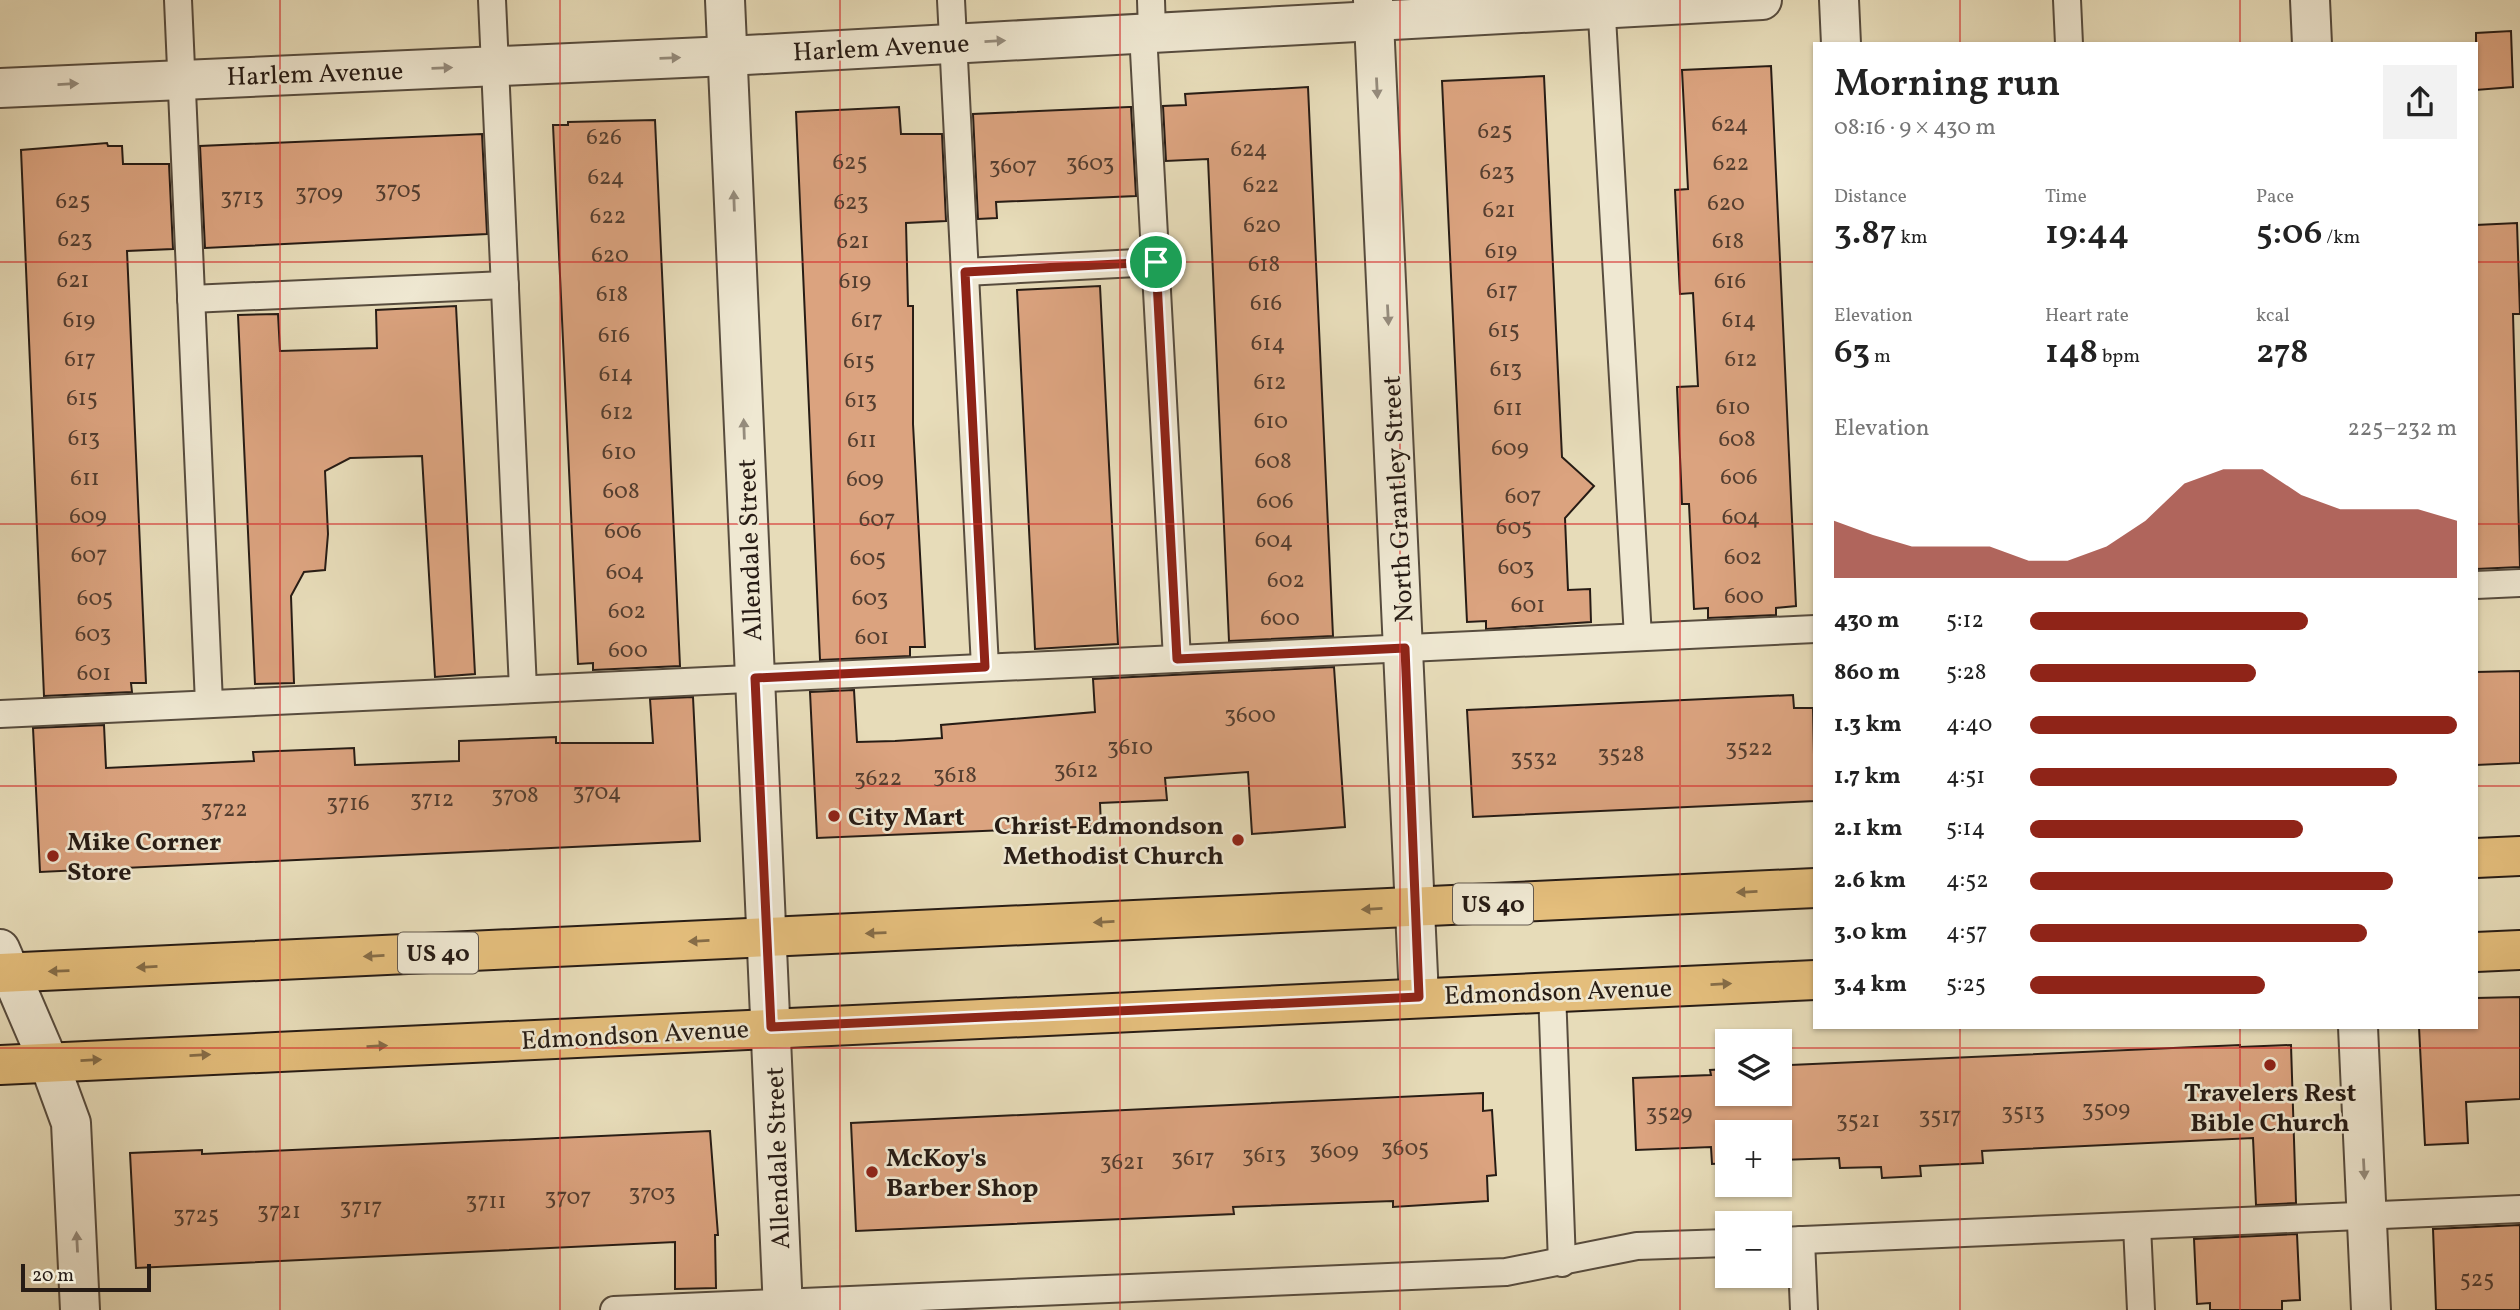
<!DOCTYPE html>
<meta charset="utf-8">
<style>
body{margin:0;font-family:Vollkorn,serif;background:#f2f2f2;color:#222;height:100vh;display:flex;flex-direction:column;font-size:26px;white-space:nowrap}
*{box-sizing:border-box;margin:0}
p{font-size:23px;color:#767676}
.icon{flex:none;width:38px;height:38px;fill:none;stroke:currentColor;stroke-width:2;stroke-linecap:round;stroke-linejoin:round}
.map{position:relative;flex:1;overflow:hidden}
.side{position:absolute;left:1813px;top:42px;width:665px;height:987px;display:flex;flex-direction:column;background:#fff;border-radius:0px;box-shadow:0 2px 5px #0004}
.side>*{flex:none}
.tools{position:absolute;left:1715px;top:1029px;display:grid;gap:14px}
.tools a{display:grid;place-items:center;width:77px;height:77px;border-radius:0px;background:#fff;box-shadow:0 2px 5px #0004;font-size:35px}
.scale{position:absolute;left:21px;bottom:18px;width:130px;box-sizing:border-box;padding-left:7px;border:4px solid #271c15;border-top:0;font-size:19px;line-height:24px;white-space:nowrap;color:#271c15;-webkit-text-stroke:5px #efe8d2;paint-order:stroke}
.pin{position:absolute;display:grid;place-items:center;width:60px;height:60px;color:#fff;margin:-30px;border:4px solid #fff;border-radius:50%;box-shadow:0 2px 7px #0007}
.round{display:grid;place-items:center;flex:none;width:74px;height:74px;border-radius:0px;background:#f2f2f2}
.overview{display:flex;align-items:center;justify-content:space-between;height:119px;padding:0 21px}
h1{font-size:38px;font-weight:600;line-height:52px}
.metrics{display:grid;grid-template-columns:repeat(3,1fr);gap:10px;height:119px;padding:7px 21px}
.metrics div{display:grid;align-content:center}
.metrics b{font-size:35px;font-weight:600}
.metrics small{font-size:19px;font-weight:400}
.metrics p{font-size:19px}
.chart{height:196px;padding:14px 21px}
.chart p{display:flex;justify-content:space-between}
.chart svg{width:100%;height:126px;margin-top:7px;fill:#8f2418;opacity:.7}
ul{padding:0 21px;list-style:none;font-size:23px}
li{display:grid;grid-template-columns:112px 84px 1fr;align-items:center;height:52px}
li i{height:18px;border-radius:9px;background:#8f2418}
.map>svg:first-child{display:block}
</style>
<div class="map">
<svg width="2520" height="1310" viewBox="0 0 2520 1310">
<rect width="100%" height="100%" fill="#e7dcb9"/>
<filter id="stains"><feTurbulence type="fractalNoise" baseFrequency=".00286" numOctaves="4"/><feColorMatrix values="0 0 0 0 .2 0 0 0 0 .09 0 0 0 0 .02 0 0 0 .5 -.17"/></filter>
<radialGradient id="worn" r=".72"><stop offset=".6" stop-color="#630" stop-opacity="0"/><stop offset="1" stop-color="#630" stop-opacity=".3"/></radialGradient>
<g fill="#dba37f" stroke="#271c15" stroke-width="2">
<polygon points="2511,31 2513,87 2476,90 2476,33"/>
<polygon points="1771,66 1796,606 1776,608 1776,615 1708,618 1708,608 1694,609 1689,504 1682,504 1677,387 1698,386 1693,293 1680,294 1678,254 1675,190 1688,189 1682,70"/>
<polygon points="1544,76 1562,457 1594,486 1565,518 1568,590 1590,589 1591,622 1486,629 1486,621 1467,622 1442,81"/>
<polygon points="1308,87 1333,636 1229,641 1208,159 1166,161 1163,106 1186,105 1185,94"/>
<polygon points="899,107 901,134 942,134 946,221 906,223 908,306 913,306 913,424 925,647 910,647 910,656 820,660 796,112"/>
<polygon points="1129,107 1131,107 1136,196 996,202 997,218 978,219 973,114"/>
<polygon points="655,120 680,666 593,670 593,663 578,664 553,125 568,125 568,122"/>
<polygon points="482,134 487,234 205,248 200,146"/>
<polygon points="107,143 108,146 122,146 123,164 169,164 173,249 127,251 146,683 131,683 132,692 44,696 21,150"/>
<polygon points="2517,223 2520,314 2513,314 2520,567 2476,569 2476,225"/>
<polygon points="1100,286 1118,644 1035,649 1017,290"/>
<polygon points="456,306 475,674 435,677 422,456 350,458 325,471 328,534 325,570 304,572 291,596 294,683 255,684 238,315 278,314 280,351 377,348 376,310"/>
<polygon points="1334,667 1345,827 1252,834 1248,772 1165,778 1167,800 1100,803 1101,826 817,838 810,692 854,690 857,742 895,741 942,738 941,725 1095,712 1093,679"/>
<polygon points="2520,671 2520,763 2476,765 2476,672"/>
<polygon points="1793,695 1794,708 1813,708 1815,801 1473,817 1467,710"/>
<polygon points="693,697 700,841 40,872 33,728 104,725 106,768 254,761 253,752 354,748 355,765 408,763 459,761 459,741 556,737 556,743 653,743 650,699"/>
<polygon points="2520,997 2520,1099 2466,1102 2468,1143 2425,1145 2419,1027 2476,1027 2476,998"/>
<polygon points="2240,1045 2240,1047 2291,1045 2296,1203 2256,1205 2253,1138 1982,1151 1983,1163 1920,1166 1921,1176 1882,1178 1881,1167 1840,1168 1839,1158 1780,1160 1780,1132 1727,1132 1727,1163 1712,1164 1711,1147 1636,1150 1633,1078 1711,1075 1710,1070 1727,1069 1727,1094 1780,1094 1780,1066 1790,1065"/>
<polygon points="1483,1093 1483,1111 1492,1110 1496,1175 1487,1176 1488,1201 1393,1207 1393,1201 1233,1207 1234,1214 856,1231 851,1123"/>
<polygon points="710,1131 718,1235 715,1235 716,1288 675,1289 675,1242 136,1268 130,1153 202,1150 202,1154"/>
<polygon points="2520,1225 2520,1310 2436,1310 2433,1229"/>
<polygon points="2297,1234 2300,1300 2282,1301 2282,1310 2210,1310 2210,1303 2197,1304 2194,1239"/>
</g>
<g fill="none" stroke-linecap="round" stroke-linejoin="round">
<defs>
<g id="lane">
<polyline points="178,0 209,703"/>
<polyline points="492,0 523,689"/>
<polyline points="951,0 985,667"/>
<polyline points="1151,0 1152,32"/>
<polyline points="1601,0 1638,637"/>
<polyline points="2067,0 2069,44"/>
<polyline points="1143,33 1177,659"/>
<polyline points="965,272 1156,262"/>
<polyline points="191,299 505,285"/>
<polyline points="2476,585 2520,583"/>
<polyline points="0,714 1815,629"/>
<polyline points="1552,991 1562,1263"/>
<polyline points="2137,1226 2141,1310"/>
<polyline points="1801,1240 1804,1310"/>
<polyline points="1780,1241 2520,1209"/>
<polyline points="614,1310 1506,1272 1637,1246 1727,1243"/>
</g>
<g id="street">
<polyline points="725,0 783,1310"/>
<polyline points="1373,0 1419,997"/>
<polyline points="1839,0 1841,44"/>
<polyline points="2310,0 2312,44"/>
<polyline points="0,88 728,56 1762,0"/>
<polyline points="0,949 49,1063 71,1123 80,1310"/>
<polyline points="2358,1027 2371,1310"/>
</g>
<g id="primary">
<polyline points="2476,858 2520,856"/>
<polyline points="2476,952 2520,950"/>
<polyline points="0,973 1815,888"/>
<polyline points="0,1065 1815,980"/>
</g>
</defs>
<use href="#lane" stroke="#574c3e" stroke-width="30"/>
<use href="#street" stroke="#574c3e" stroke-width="42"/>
<use href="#primary" stroke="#271c15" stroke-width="42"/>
<use href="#lane" stroke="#efe8d2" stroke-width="26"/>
<use href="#street" stroke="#efe8d2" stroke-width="38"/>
<use href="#primary" stroke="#e4be7c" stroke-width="38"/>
</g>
<defs><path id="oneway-solid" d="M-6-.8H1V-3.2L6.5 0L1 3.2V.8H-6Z" transform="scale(1.75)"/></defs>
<g fill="#958c7d">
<use href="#oneway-solid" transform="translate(995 41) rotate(-3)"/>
<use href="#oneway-solid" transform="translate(670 58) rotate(-2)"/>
<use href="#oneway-solid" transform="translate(442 68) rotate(-2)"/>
<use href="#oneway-solid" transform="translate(68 84) rotate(-3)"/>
<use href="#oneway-solid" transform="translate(1377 88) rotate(87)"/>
<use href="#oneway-solid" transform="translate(734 201) rotate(-92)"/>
<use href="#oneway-solid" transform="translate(1388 315) rotate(87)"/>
<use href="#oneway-solid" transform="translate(744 429) rotate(-92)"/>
<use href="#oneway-solid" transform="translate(2364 1169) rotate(87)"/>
<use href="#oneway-solid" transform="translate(77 1242) rotate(-93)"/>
</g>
<g fill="#866d48">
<use href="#oneway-solid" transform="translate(1747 892) rotate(177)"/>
<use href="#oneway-solid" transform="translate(1372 909) rotate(177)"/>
<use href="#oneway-solid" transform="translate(1104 922) rotate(177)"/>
<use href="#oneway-solid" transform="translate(876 933) rotate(178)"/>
<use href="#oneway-solid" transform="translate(699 941) rotate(177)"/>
<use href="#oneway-solid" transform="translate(374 956) rotate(177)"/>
<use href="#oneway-solid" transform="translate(147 967) rotate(177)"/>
<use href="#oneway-solid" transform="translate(59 971) rotate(178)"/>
<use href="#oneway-solid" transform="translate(1721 984) rotate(-3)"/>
<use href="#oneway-solid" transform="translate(377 1046) rotate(-3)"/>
<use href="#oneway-solid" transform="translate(200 1055) rotate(-3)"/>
<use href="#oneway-solid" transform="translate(91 1060) rotate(-3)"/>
</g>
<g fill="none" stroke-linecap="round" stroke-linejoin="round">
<defs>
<polygon id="route" points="1156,262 1177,659 1405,648 1419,997 771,1027 755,678 985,667 965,272"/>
</defs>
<use href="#route" stroke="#fff" stroke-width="14"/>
<use href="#route" stroke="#8f2418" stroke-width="9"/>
</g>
<path fill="none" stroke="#d62828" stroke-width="2" stroke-opacity="0.55" d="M280 0V1310M560 0V1310M840 0V1310M1120 0V1310M1400 0V1310M1680 0V1310M1960 0V44M2240 0V44M0 262H1815M2476 262H2520M0 524H1815M2476 524H2520M0 786H1815M2476 786H2520M1960 1027V1310M2240 1027V1310M0 1048H1727M1780 1048H2520"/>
<g fill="#8f2418" stroke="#efe8d2" stroke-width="2.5">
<circle cx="834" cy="816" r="7"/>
<circle cx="1238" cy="840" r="7"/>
<circle cx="53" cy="856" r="7"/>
<circle cx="2270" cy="1065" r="7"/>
<circle cx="872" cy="1172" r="7"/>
</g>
<g text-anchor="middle" stroke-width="5" stroke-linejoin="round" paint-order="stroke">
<g font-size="23" fill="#543e30">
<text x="1730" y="131">624</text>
<text x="1495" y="138">625</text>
<text x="604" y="144">626</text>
<text x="1249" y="156">624</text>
<text x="850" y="169">625</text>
<text x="1090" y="170">3603</text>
<text x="1731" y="170">622</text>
<text x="1013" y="173">3607</text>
<text x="1497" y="179">623</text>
<text x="606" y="184">624</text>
<text x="1261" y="192">622</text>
<text x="398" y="197">3705</text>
<text x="319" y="200">3709</text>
<text x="242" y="204">3713</text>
<text x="73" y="208">625</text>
<text x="851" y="209">623</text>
<text x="1726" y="210">620</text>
<text x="1499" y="217">621</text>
<text x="608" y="223">622</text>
<text x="1262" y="232">620</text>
<text x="75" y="246">623</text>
<text x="853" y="248">621</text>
<text x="1728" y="248">618</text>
<text x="1501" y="258">619</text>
<text x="610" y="262">620</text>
<text x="1264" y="271">618</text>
<text x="73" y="287">621</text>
<text x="855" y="288">619</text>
<text x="1730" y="288">616</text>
<text x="1502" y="298">617</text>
<text x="612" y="301">618</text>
<text x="1266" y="310">616</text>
<text x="79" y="327">619</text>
<text x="867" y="327">617</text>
<text x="1739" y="327">614</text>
<text x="1504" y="337">615</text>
<text x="614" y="342">616</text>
<text x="1268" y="350">614</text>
<text x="80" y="366">617</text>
<text x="1741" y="366">612</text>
<text x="859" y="368">615</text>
<text x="1506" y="376">613</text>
<text x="616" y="381">614</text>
<text x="1270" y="389">612</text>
<text x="82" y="405">615</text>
<text x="861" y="407">613</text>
<text x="1733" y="414">610</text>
<text x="1508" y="415">611</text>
<text x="617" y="419">612</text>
<text x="1271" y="428">610</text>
<text x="84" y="445">613</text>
<text x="1737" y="446">608</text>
<text x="862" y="447">611</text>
<text x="1510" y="455">609</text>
<text x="619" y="459">610</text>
<text x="1273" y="468">608</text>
<text x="1739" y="484">606</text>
<text x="85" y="485">611</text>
<text x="865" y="486">609</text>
<text x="621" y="498">608</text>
<text x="1523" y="503">607</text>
<text x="1275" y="508">606</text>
<text x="88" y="523">609</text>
<text x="1741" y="524">604</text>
<text x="877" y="526">607</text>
<text x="1514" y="534">605</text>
<text x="623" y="538">606</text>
<text x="1274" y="547">604</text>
<text x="89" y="562">607</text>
<text x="1743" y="564">602</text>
<text x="868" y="565">605</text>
<text x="1516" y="574">603</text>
<text x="625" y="579">604</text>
<text x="1286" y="587">602</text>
<text x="1744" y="603">600</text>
<text x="95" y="605">605</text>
<text x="870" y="605">603</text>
<text x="1528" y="612">601</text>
<text x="627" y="618">602</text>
<text x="1280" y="625">600</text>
<text x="93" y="641">603</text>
<text x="872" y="644">601</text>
<text x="628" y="657">600</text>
<text x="94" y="680">601</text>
<text x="1250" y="722">3600</text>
<text x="1130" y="754">3610</text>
<text x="1749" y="755">3522</text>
<text x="1621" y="761">3528</text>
<text x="1534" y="765">3532</text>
<text x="1076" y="777">3612</text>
<text x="955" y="782">3618</text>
<text x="878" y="785">3622</text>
<text x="597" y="799">3704</text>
<text x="515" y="802">3708</text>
<text x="432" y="806">3712</text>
<text x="348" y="810">3716</text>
<text x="224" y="816">3722</text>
<text x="2106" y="1116">3509</text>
<text x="2023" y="1119">3513</text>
<text x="1669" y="1120">3529</text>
<text x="1940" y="1123">3517</text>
<text x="1858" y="1127">3521</text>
<text x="1405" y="1155">3605</text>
<text x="1334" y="1158">3609</text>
<text x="1264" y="1162">3613</text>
<text x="1193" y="1165">3617</text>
<text x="1122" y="1169">3621</text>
<text x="652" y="1200">3703</text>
<text x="568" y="1204">3707</text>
<text x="486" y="1208">3711</text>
<text x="361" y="1214">3717</text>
<text x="279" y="1218">3721</text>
<text x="196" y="1222">3725</text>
<text x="2477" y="1286">525</text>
</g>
<g fill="#efe8d2" stroke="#63594e" stroke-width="2">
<rect x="1453" y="883.5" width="80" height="41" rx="5"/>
<rect x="398" y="932.5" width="80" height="41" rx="5"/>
</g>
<g font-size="24" font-weight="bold" fill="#271c15">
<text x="1493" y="912">US 40</text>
<text x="438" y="961">US 40</text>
</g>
<g font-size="26" fill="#271c15" stroke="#efe8d2">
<text transform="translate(881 47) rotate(-3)" y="9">Harlem Avenue</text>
<text transform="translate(315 73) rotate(-2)" y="9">Harlem Avenue</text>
<text transform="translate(1397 499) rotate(-93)" y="9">North Grantley Street</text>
<text transform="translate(749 550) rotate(-92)" y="9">Allendale Street</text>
<text transform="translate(1558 991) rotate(-2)" y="9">Edmondson Avenue</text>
<text transform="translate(635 1034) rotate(-3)" y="9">Edmondson Avenue</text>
<text transform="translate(777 1158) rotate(-92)" y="9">Allendale Street</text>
</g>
<g font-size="26" font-weight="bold" fill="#271c15" stroke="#efe8d2" text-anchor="start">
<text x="848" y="825">City Mart</text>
<text x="1224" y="834" text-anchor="end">Christ Edmondson<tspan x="1224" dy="30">Methodist Church</tspan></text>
<text x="67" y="850">Mike Corner<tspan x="67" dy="30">Store</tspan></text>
<text x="2270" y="1101" text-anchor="middle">Travelers Rest<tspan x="2270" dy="30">Bible Church</tspan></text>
<text x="886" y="1166">McKoy's<tspan x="886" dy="30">Barber Shop</tspan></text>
</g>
</g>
<rect width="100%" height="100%" filter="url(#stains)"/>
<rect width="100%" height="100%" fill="url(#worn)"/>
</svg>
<div class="tools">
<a><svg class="icon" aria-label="layers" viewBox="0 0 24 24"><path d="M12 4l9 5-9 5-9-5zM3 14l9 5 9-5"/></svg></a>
<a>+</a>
<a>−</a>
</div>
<div class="scale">20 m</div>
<div class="pin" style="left:1156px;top:262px;background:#1e9e55"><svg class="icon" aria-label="arrive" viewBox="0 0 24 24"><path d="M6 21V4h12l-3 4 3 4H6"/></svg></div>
<section class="side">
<div class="overview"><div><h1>Morning run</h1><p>08:16 · 9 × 430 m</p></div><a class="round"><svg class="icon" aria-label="share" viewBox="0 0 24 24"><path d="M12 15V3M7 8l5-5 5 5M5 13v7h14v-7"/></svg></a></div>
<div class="metrics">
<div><p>Distance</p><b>3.87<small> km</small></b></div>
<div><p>Time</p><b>19:44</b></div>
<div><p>Pace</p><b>5:06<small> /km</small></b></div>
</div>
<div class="metrics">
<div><p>Elevation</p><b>63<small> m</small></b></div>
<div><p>Heart rate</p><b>148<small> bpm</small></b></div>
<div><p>kcal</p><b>278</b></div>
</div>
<div class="chart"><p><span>Elevation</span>225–232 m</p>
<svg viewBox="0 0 160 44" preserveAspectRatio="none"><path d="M0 44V24L10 29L20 33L30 33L40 33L50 38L60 38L70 33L80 24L90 11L100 6L110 6L120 15L130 20L140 20L150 20L160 24V44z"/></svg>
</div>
<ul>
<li><b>430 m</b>5:12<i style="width:65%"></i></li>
<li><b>860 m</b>5:28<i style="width:53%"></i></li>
<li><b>1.3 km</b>4:40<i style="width:100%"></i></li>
<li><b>1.7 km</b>4:51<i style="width:86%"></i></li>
<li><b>2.1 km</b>5:14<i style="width:64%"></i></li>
<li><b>2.6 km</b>4:52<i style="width:85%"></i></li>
<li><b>3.0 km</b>4:57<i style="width:79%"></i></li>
<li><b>3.4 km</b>5:25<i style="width:55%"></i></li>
</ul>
</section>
</div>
